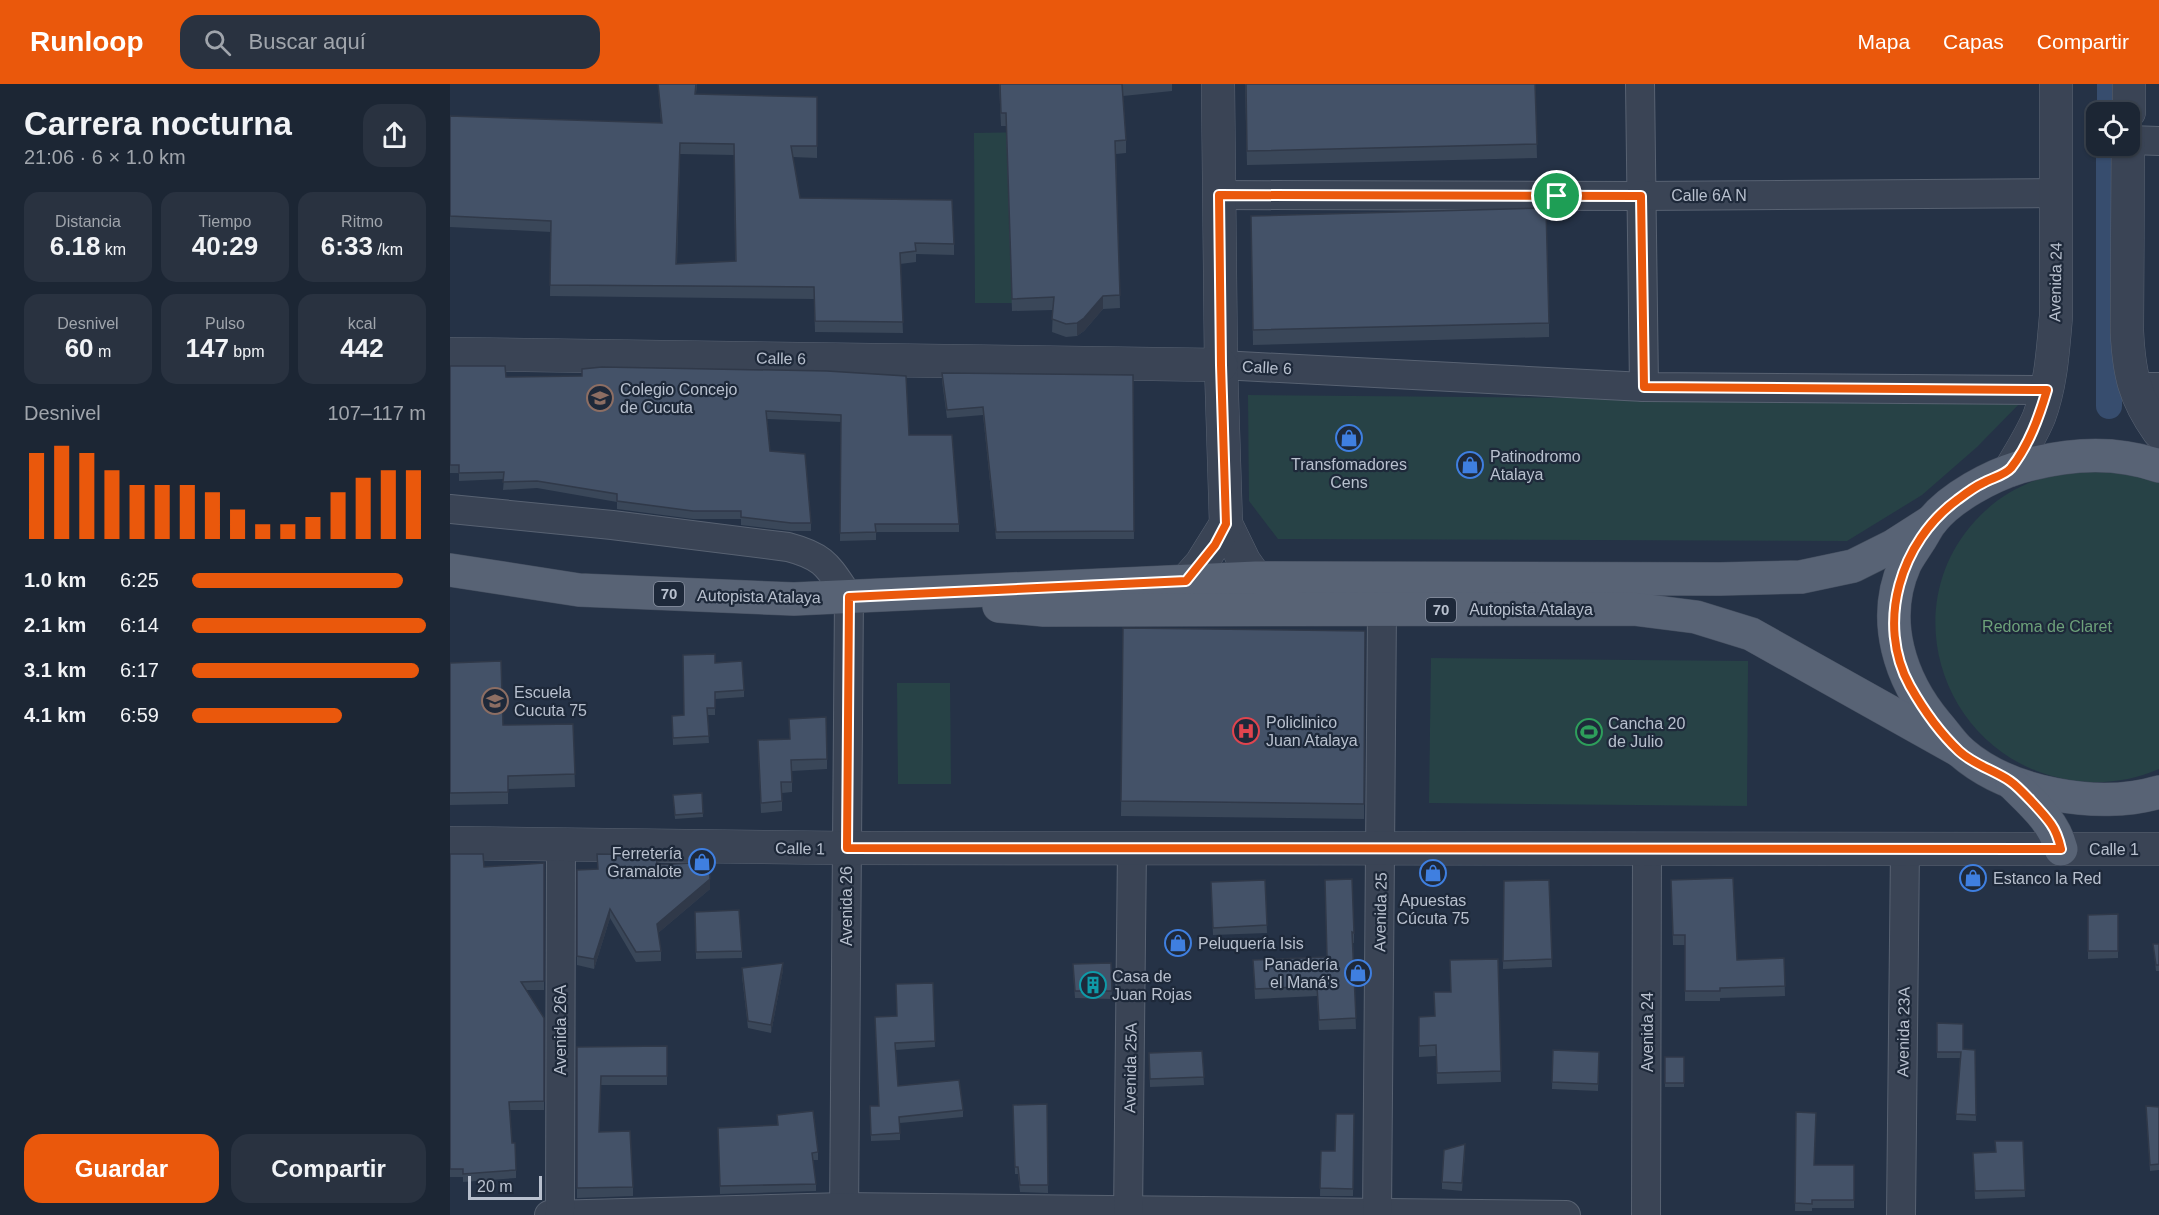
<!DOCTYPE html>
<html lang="es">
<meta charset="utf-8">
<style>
body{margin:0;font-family:Helvetica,sans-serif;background:#293240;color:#f1f3f6;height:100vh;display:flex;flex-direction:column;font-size:22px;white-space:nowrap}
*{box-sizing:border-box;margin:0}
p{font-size:20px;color:#a0a5ac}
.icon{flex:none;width:33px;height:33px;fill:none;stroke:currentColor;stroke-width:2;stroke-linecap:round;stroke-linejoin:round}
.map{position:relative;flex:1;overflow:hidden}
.details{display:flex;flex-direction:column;background:#1c2634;width:450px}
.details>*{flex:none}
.buttons{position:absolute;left:1636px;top:18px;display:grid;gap:12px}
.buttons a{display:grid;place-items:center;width:54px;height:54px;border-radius:12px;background:#1c2634;box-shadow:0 2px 4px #0004,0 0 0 2px #3a434f;font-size:30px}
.scale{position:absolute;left:18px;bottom:15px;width:74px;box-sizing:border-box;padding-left:6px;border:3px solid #b8c0ce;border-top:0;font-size:16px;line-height:21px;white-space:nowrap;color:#b8c0ce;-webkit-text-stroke:4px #1e293a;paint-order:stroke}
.pin{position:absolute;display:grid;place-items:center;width:51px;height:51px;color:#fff;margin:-26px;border:3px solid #fff;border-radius:50%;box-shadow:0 2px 6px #0007}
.round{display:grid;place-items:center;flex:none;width:63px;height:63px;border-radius:18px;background:#293240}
.headline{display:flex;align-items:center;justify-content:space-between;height:102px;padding:0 24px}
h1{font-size:33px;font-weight:700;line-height:45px}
.stats{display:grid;grid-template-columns:repeat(3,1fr);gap:9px;height:102px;padding:6px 24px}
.stats div{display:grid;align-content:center;border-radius:15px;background:#293240;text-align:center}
.stats b{font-size:26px;font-weight:700}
.stats small{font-size:16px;font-weight:400}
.stats p{font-size:16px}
.chart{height:168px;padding:12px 24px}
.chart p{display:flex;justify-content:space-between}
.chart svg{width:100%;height:108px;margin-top:6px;stroke:#ea580c;stroke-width:6}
.button{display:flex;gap:12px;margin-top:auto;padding:12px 24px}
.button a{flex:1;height:69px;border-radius:18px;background:#ea580c;color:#fff;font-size:24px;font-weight:700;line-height:69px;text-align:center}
.button a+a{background:#293240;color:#f1f3f6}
ul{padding:0 24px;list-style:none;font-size:20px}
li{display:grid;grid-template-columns:96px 72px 1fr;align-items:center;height:45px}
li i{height:15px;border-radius:8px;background:#ea580c}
header{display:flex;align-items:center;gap:36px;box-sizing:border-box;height:84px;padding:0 30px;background:#ea580c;color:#fff}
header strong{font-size:28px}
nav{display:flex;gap:33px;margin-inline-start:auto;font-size:21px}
.search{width:420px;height:54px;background:#293240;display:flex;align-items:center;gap:15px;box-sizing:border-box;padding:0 21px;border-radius:18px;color:#a0a5ac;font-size:22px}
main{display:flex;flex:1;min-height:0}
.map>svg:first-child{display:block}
</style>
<header>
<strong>Runloop</strong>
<div class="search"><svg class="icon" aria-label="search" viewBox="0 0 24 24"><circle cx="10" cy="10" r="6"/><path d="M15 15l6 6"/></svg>Buscar aquí</div>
<nav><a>Mapa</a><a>Capas</a><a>Compartir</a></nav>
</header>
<main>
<section class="details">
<div class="headline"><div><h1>Carrera nocturna</h1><p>21:06 · 6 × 1.0 km</p></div><a class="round"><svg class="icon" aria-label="share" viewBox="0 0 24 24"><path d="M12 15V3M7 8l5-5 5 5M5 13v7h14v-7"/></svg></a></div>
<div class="stats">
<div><p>Distancia</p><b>6.18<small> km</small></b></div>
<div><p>Tiempo</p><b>40:29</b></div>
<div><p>Ritmo</p><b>6:33<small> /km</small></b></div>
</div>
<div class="stats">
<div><p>Desnivel</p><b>60<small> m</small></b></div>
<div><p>Pulso</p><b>147<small> bpm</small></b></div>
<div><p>kcal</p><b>442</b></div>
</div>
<div class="chart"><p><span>Desnivel</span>107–117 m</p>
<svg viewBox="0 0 160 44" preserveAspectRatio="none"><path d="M5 44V9M15 44V6M25 44V9M35 44V16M45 44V22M55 44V22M65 44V22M75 44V25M85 44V32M95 44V38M105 44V38M115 44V35M125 44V25M135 44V19M145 44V16M155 44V16"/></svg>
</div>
<ul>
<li><b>1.0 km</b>6:25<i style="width:90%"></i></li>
<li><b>2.1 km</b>6:14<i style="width:100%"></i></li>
<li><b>3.1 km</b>6:17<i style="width:97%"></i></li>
<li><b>4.1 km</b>6:59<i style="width:64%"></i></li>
</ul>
<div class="button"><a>Guardar</a><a>Compartir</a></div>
</section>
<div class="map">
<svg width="1709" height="1131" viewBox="0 0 1709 1131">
<rect width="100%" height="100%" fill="#253246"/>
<g fill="#274246">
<polygon points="651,47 653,219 525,219 524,49"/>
<polygon points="798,311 1571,318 1527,363 1472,411 1397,457 828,455 799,417"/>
<path d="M1629 384 1698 393 1709 398V685C1675 700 1637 702 1602 692 1492 662 1446 524 1525 437 1553 406 1589 392 1629 384Z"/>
<polygon points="981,574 1298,577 1297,722 979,719"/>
<polygon points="447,599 500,599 501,700 448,700"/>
</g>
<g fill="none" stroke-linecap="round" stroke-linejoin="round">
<g stroke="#374d6e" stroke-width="26">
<polyline points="1660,28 1660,0"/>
<polyline points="1659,322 1659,62"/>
</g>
<defs>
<g id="minor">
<polyline points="1190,0 1194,303"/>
<polyline points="1680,56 1709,57"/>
<polyline points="769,111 1191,112 1605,109"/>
<polyline points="771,281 1194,303 1597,306"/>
<polyline points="1684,303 1709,303"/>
<path d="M0 425 162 441 338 463C376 473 378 483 399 513L394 1131"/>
<polyline points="99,1131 394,1123 1116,1131"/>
<polyline points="110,1131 111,760"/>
<polyline points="678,1131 682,764"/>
<polyline points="927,1131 932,526"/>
<polyline points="1196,1131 1197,765"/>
<polyline points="1451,1131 1455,765"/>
</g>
<g id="tertiary">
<polyline points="768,0 771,281 776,440 794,477 806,494"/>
<polyline points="1679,28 1679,0"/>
<path d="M1678 62 1677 247C1679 289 1684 313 1709 348"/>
<polyline points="0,270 771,281"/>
<path d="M1560 386C1570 369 1581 352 1589 333 1601 301 1603 266 1606 232V0"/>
<polyline points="736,497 751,480 776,440"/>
<polyline points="0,759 397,764 1709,765"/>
</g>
<g id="primary">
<path d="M1709 382C1664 366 1615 370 1570 383 1541 392 1501 413 1482 437 1477 443 1474 450 1470 456 1465 464 1459 472 1455 480 1430 536 1450 596 1487 640 1495 649 1502 660 1511 668 1559 710 1648 726 1709 708"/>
<polyline points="0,486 129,506 344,515 806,494 1270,495 1351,493 1403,482 1443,462 1482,437"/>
<polyline points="549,522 594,526 1183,525 1246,533 1301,550 1510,667"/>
<path d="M1562 699C1581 718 1604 737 1611 765"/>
</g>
</defs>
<use href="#minor" stroke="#586272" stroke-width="30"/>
<use href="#tertiary" stroke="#586272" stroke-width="34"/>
<use href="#primary" stroke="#434d5e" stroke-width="34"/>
<use href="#minor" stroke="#3a4455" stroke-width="28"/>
<use href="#tertiary" stroke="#3a4455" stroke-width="33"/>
<use href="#primary" stroke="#586375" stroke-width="33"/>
</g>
<g fill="#3a4759" fill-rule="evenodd">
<path d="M208 0H247L246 10 367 13V74L343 73 350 114 504 160V171L466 170V178L450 180 453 249 365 248 364 215 100 212 101 148 0 143V32L211 39ZM230 70 284 71 285 177 227 180Z"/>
<polygon points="549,0 722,0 722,7 673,12 676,56 676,69 666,70 670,224 653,225 634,247 627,252 616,253 602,248 603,226 562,227 556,42 551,42"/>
<polygon points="795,0 1085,0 1087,74 797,81"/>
<polygon points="801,132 1099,239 1099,253 803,261"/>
<polygon points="0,282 56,293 132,292 132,285 377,287 459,351 509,440 509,448 426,448 426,456 390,457 391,338 317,335 320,367 361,439 361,447 341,447 291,441 291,435 243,435 167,425 167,418 87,404 53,406 54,395 9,397 9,389 0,389"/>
<polygon points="492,289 683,291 684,455 546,455 533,331 497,334 492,297"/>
<polygon points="673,544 915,547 914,735 671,732"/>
<polygon points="0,579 53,641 123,640 125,703 58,705 58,720 0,721"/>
<polygon points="265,579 294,606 294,613 265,615 265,631 257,631 259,659 223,661 222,632 234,631"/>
<polygon points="339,635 377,675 377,685 342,687 342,708 332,709 332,727 311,729 308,666 340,655"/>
<polygon points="252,709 253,733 225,735 223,711"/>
<polygon points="0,770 34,783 94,779 94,906 76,906 94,934 94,1026 60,1026 62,1059 66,1086 66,1094 13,1098 13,1093 0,1093"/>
<polygon points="147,770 207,781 260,805 208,849 211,867 211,877 186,878 160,834 144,885 127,881 127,786 148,785"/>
<polygon points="815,796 817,849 763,851 761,798"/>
<polygon points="875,796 904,849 904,859 903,859 906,945 869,946 867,912 805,915 803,876 877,873"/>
<polygon points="1099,796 1102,883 1053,885 1054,797"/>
<polygon points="1221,796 1287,876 1334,874 1335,912 1270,914 1270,917 1235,917 1235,861 1223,861"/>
<polygon points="245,828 292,867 292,874 246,875"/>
<polygon points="1668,830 1668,874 1638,875 1638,831"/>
<polygon points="1703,860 1709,860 1709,887 1706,887"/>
<polygon points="1048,875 1051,998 987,1000 986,972 969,973 969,933 985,932 1000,908"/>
<polygon points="661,879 662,915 625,914 623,887"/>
<polygon points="292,884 333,886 321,949 298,944 292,892"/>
<polygon points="483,899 485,963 446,966 448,1002 513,1026 513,1033 450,1039 450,1056 421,1057 420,1022 429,1022 447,932"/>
<polygon points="1487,939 1513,965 1525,966 1526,1037 1506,1036 1510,974 1487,974"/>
<polygon points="217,962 217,1001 151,1001 149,1048 183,1103 183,1112 127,1114 127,963"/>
<polygon points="1103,966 1149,968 1148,1007 1102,1005"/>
<polygon points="752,967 754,1001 700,1003 699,969"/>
<rect x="1215" y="973" width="19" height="30"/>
<polygon points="597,1020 598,1109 570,1108 568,1090 565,1090 563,1021"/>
<polygon points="1696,1022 1709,1023 1709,1086 1700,1087"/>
<polygon points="1346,1028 1364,1081 1404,1081 1404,1124 1362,1124 1362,1127 1345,1127"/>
<polygon points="904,1030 903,1112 870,1112 871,1067 885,1067"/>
<polygon points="327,1031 368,1068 368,1076 363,1076 366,1100 366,1107 270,1110 268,1044 327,1042"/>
<polygon points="1573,1057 1575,1113 1525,1115 1523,1069 1546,1069"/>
<polygon points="1015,1068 1012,1107 992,1105 992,1098"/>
</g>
<g fill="#303949">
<polygon points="653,212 653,225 634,247 627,252 627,239"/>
<polygon points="260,795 260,805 207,850 207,840"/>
<polygon points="160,825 160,834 144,885 144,875"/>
<polygon points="333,879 333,886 321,949 321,941"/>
</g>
<g fill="#445268" stroke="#303949" stroke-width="1.5" fill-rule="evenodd">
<path d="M208 0H246L245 10 367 13V62H341L350 114 502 116 504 160 465 159 466 167 450 169 453 238 365 237 364 203 100 201 101 137 0 132V32L212 39ZM230 59 284 60 286 177 226 180Z"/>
<polygon points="550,0 672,0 676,56 665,57 670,211 653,212 634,234 627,239 616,240 602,235 604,213 562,215 556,29 551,29"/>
<polygon points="796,0 1085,0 1087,60 797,67"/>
<polygon points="1096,124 1099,239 803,246 801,132"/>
<polygon points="0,282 55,282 56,293 132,292 132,285 152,283 377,287 456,292 459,351 502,351 509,440 425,440 426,448 390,449 391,331 316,327 320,367 355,370 361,439 341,439 291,433 291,427 243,427 167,417 167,410 87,397 53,398 54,388 9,389 9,381 0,381"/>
<polygon points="492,289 683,291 684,447 546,448 533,323 497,326"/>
<polygon points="673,544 915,547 914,720 671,717"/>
<polygon points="265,570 265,579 292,577 294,606 265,608 265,624 257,624 259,652 223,654 222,632 234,631 233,571"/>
<polygon points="51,577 53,641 123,640 125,690 58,692 58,708 0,709 0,579"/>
<polygon points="376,633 377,675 341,676 342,698 331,698 332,717 311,719 308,656 340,655 339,635"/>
<polygon points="252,709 253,729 225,731 223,711"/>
<polygon points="0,770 33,770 34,783 94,779 94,897 71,898 94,934 94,1017 59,1018 62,1059 65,1059 66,1086 13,1090 13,1085 0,1085"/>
<polygon points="147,770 206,771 207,781 259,778 260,795 207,840 211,867 186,868 160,825 144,875 127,872 127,786 148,785"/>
<polygon points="1283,794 1287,876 1334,874 1335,902 1270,904 1270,907 1235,907 1235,851 1223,851 1221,796"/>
<polygon points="902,795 904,849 902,848 906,934 869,936 867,902 805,905 803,876 877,873 875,796"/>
<polygon points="815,796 817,841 763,844 761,798"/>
<polygon points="1099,796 1102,875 1053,877 1054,797"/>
<polygon points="289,826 292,867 246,868 245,828"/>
<polygon points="1668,830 1668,867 1638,867 1638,831"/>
<polygon points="1703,860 1709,860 1709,881 1706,881"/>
<polygon points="1048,875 1051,987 987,989 986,961 969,962 969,933 985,932 984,908 1001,908 1000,876"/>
<polygon points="333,879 321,941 298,937 292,884"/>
<polygon points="661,879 662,907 625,907 623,880"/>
<polygon points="483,899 485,957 445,959 448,1002 509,996 513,1026 449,1033 450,1049 421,1051 420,1022 429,1022 425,933 447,932 446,900"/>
<polygon points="1487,939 1513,940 1513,965 1525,966 1526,1031 1506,1030 1511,968 1487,968"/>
<polygon points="217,962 217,992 151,992 149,1048 180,1047 183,1103 127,1104 127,963"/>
<polygon points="1103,966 1149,968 1148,1000 1102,998"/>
<polygon points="752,967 754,993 700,995 699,969"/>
<rect x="1215" y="973" width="19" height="26"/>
<polygon points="597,1020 598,1101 570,1101 568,1083 565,1083 563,1021"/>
<polygon points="1696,1022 1709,1023 1709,1080 1700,1081"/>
<polygon points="363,1027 368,1068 362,1069 366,1100 270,1102 268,1044 328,1041 327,1031"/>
<polygon points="1346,1028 1366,1029 1364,1081 1404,1081 1404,1116 1362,1116 1362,1120 1345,1119"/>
<polygon points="886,1030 904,1030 903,1105 870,1104 871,1067 885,1067"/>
<polygon points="1545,1057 1573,1057 1575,1106 1525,1107 1523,1069 1546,1068"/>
<polygon points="1015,1060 1012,1099 992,1098 994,1066"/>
</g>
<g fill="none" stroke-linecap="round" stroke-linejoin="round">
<defs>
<path id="route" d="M769 111 1191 112 1194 303 1597 306C1589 333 1579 361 1561 384 1555 391 1542 394 1533 399 1524 403 1515 410 1507 416 1451 457 1425 539 1460 602 1473 625 1490 649 1509 667 1524 681 1544 686 1560 697 1569 703 1594 730 1601 740 1606 747 1609 756 1611 765L397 764 399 513 736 497 765 461 776 440 771 281Z"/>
</defs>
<use href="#route" stroke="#fff" stroke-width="12"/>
<use href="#route" stroke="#ea580c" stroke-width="8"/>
</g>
<defs>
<symbol id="school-ring" viewBox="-11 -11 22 22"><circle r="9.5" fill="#1e293a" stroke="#8d6e63" stroke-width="1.5"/><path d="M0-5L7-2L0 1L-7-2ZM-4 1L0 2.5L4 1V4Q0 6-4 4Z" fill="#8d6e63"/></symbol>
<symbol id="shop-ring" viewBox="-11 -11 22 22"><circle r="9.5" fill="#1e293a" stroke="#3f7fe0" stroke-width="1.5"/><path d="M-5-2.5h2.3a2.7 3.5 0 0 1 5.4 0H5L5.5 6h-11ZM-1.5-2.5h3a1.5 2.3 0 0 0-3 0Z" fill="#3f7fe0"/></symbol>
<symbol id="hospital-ring" viewBox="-11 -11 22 22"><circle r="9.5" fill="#1e293a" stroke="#e0444e" stroke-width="1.5"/><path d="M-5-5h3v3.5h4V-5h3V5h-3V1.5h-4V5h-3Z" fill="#e0444e"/></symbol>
<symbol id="stadium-ring" viewBox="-11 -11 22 22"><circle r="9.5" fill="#1e293a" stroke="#2e9e5b" stroke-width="1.5"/><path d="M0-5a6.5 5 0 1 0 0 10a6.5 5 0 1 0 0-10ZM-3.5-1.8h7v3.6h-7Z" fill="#2e9e5b"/></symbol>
<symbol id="building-ring" viewBox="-11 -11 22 22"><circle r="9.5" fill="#1e293a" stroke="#0f9aa8" stroke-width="1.5"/><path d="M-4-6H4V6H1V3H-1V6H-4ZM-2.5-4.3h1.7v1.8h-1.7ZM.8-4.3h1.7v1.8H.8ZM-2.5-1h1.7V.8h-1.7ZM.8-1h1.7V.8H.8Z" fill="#0f9aa8"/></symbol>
</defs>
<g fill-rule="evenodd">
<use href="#school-ring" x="135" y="299" width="30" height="30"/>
<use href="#shop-ring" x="884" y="339" width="30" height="30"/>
<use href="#shop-ring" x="1005" y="366" width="30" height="30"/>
<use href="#school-ring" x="30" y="602" width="30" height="30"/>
<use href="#hospital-ring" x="781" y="632" width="30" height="30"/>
<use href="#stadium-ring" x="1124" y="633" width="30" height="30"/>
<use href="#shop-ring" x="237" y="763" width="30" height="30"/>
<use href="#shop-ring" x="968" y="774" width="30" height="30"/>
<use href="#shop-ring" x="1508" y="779" width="30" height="30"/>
<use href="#shop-ring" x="713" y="844" width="30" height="30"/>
<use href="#shop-ring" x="893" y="874" width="30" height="30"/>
<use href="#building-ring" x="628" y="886" width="30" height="30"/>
</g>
<g text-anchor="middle" stroke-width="4.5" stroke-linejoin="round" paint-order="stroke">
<g fill="#1e293a" stroke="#8a93a2" stroke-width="1.5">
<rect x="204" y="498" width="30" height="24" rx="4.5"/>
<rect x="976" y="514" width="30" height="24" rx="4.5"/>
</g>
<g font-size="15" font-weight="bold" fill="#b8c0ce">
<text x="219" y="515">70</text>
<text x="991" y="531">70</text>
</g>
<g font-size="16" fill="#b8c0ce" stroke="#1e293a">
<text x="1259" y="117">Calle 6A N</text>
<text transform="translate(1605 198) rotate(-89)" y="6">Avenida 24</text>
<text transform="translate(331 274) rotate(1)" y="6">Calle 6</text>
<text transform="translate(817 283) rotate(3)" y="6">Calle 6</text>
<text transform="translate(309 512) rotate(1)" y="6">Autopista Atalaya</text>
<text x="1081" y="531">Autopista Atalaya</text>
<text transform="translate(350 764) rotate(1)" y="6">Calle 1</text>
<text x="1664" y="771">Calle 1</text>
<text transform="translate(396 822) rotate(-90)" y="6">Avenida 26</text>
<text transform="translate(930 828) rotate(-89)" y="6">Avenida 25</text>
<text transform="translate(110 946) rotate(-90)" y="6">Avenida 26A</text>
<text transform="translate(1197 948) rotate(-90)" y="6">Avenida 24</text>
<text transform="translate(1453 948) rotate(-89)" y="6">Avenida 23A</text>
<text transform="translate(680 984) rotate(-89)" y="6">Avenida 25A</text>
</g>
<g font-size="16" fill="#b8c0ce" stroke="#1e293a" text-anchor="start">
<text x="170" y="311">Colegio Concejo<tspan x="170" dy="18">de Cucuta</tspan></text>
<text x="1040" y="378">Patinodromo<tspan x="1040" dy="18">Atalaya</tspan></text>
<text x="899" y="386" text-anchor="middle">Transfomadores<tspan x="899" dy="18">Cens</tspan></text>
<text x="64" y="614">Escuela<tspan x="64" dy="18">Cucuta 75</tspan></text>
<text x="816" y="644">Policlinico<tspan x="816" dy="18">Juan Atalaya</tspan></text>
<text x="1158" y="645">Cancha 20<tspan x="1158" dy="18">de Julio</tspan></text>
<text x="232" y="775" text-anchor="end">Ferretería<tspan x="232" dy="18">Gramalote</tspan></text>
<text x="1543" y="800">Estanco la Red</text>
<text x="983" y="822" text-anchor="middle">Apuestas<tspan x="983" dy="18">Cúcuta 75</tspan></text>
<text x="748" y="865">Peluquería Isis</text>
<text x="888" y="886" text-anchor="end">Panadería<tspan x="888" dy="18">el Maná's</tspan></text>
<text x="662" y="898">Casa de<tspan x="662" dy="18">Juan Rojas</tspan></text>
</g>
<g font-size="16" fill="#6da17a" stroke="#1e293a">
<text x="1597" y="548">Redoma de Claret</text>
</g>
</g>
</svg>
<div class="buttons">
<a><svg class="icon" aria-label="locate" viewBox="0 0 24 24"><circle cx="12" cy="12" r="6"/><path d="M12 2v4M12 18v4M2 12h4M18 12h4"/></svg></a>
</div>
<div class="scale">20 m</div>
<div class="pin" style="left:1107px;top:112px;background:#1e9e55"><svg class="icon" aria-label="arrive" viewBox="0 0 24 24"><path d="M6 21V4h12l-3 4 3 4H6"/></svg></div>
</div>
</main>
